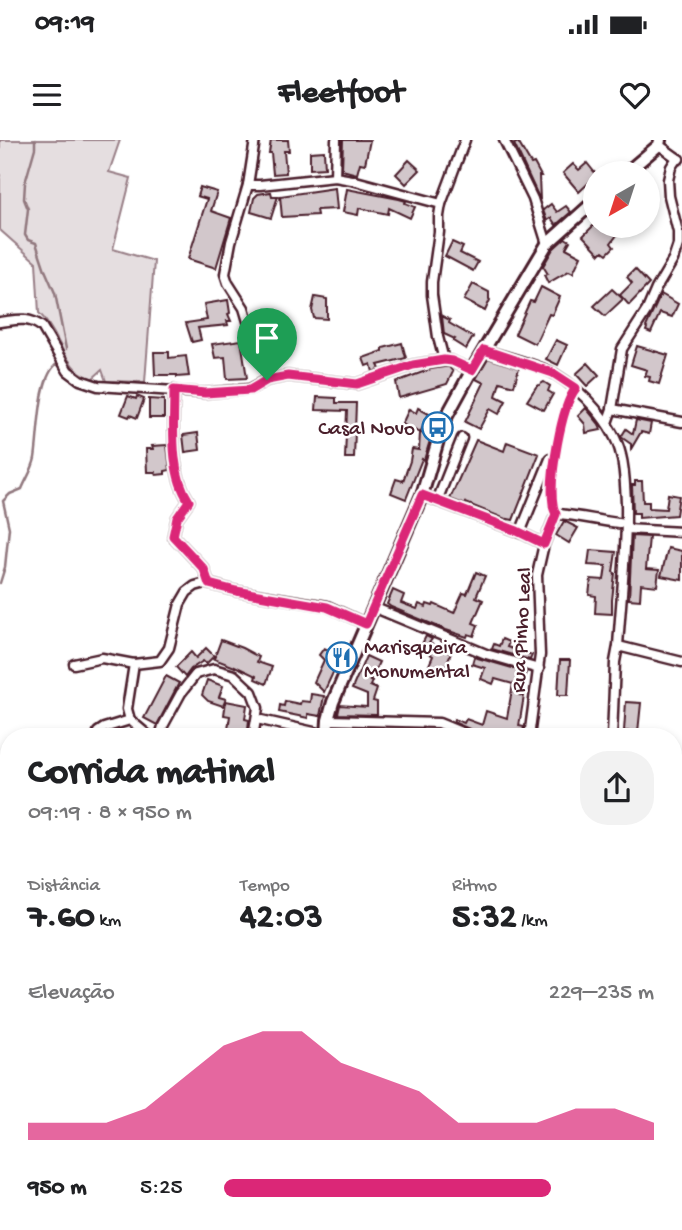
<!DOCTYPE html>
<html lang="pt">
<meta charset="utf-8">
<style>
body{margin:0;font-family:"Gochi Hand",sans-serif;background:#f2f2f2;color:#202124;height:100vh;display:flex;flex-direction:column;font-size:26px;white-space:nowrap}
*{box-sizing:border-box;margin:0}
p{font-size:23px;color:#757577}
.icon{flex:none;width:38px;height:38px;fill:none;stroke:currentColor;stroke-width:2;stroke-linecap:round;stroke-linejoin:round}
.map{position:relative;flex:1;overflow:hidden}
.details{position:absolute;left:0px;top:588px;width:682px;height:502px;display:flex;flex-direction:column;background:#fff;border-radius:28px 28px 0 0;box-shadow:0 4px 10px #0003}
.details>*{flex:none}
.needle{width:46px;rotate:219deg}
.buttons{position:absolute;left:583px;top:21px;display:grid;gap:14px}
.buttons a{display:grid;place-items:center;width:77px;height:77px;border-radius:50%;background:#fff;box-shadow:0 4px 10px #0003;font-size:35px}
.pin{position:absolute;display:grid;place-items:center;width:60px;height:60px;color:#fff;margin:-72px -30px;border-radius:50% 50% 50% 0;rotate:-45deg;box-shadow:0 0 7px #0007}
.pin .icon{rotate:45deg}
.round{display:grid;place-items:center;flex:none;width:74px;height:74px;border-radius:28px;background:#f2f2f2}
.head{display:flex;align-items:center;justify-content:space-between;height:119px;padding:0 28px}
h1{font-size:38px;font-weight:700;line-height:52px}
.metrics{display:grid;grid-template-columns:repeat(3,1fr);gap:10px;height:119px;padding:7px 28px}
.metrics div{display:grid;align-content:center}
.metrics b{font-size:35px;font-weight:700}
.metrics small{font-size:19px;font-weight:400}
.metrics p{font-size:19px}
.chart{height:196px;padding:14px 28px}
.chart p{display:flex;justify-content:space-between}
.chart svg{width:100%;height:126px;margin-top:7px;fill:#db2777;opacity:.7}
ul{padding:0 28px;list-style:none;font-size:23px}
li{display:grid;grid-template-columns:112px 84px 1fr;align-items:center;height:52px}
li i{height:18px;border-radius:9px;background:#db2777}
.status{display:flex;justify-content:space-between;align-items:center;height:49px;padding:0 35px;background:#fff;direction:ltr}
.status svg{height:19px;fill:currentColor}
header{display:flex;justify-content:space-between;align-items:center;height:91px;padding:0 28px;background:#fff;font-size:32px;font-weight:700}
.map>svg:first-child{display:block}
</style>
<div class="status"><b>09:19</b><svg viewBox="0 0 49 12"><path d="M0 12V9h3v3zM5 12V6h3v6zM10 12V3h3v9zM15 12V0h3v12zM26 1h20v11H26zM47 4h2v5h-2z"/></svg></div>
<header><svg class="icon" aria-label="menu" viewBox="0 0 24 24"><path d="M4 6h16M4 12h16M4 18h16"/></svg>Fleetfoot<svg class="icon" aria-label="heart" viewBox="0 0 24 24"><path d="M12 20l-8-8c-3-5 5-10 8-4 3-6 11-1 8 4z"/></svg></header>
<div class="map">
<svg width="682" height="1090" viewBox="0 0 682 1090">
<rect width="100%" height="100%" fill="#fff"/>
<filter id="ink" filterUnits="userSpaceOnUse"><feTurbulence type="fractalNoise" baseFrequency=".0143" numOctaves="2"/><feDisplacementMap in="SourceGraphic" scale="14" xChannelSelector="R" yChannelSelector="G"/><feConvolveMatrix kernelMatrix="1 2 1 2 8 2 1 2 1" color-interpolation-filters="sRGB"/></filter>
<g filter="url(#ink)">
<path fill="#e5dee0" stroke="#987e86" stroke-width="2" d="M0 0H120L109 32 131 38 113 109 154 121 145 242 106 241 102 230 92 239C87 236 81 234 77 230 61 216 57 190 39 173L36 122 0 90Z"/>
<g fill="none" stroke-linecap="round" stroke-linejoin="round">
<g stroke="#91787e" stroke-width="2.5">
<polyline points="35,0 35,8 25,43 24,59 28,69 25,95 28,100 36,103 45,130 55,153 66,209"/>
<path d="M0 443 5 427 9 388 3 361 10 354 22 349C26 339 33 329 35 318 39 294 38 236 58 223"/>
</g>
</g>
<g fill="#d2c7cb" stroke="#4a1f2b" stroke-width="2">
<polygon points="271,0 288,0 289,11 284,11 286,33 273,34 271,13 269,13"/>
<polygon points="343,0 370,0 365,24 360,23 357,34 342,30"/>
<polygon points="518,2 531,24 534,23 541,36 539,36 540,60 514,4"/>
<polygon points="324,11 325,28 310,29 310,12"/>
<polygon points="409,20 420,30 406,44 396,34"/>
<polygon points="587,23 595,33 595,37 579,52 563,33 573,24 579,30"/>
<polygon points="200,47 217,52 211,71 231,78 216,128 188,119 207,59 197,56"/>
<polygon points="335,48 337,69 316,70 317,75 282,77 280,56"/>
<polygon points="347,49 399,59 406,61 405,63 415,67 410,78 389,68 388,74 359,68 358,75 343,72"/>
<polygon points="271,52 272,56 278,56 271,78 251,72 254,58 258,54"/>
<polygon points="551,64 557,72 566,66 571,72 556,85 551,78 547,81 543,70"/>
<polygon points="593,86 624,86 611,103 614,107 607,114 603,111 600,114 583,96"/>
<polygon points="565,98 570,101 566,108 581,116 573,133 569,131 548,143 544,135 548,134 543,126 553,109"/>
<polygon points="452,102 463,107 460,113 478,122 473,131 445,116"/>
<polygon points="635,129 649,144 629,165 620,155 632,143 627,137"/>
<polygon points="473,144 489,152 489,159 490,160 485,171 464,160"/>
<polygon points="541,147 560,157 552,175 549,174 535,204 515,194 530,161 534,162"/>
<polygon points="612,149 623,159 605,176 594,166"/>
<polygon points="661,154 678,164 672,177 660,173 651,193 646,191 647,188 646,187"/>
<polygon points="315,157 327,159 327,179 314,178 312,170"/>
<polygon points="228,160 230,173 228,174 231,181 227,181 228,185 198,188 201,200 192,202 186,183 207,180 204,164"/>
<polygon points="442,176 450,180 449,183 473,197 466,209 453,201 455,199 444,194"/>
<polygon points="241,200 247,238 227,239 225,217 215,218 212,204"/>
<polygon points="556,200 567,205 558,225 546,219"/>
<polygon points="402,203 406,218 378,225 380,229 373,232 371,224 366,226 363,218 383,211 383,208"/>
<polygon points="637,206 668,215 659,244 649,241 650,237 645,236 647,230 631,225"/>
<polygon points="154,212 169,212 169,218 186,216 189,236 177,237 177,235 155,235"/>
<polygon points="488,218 519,228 514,246 500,242 496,256 506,261 499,274 490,269 479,289 465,282 484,243 476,239"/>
<polygon points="588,223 599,235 587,246 576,234"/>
<polygon points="444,227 449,227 453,232 447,244 399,258 396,242 431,229"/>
<polygon points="544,242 550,246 548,251 553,254 544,270 527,261 536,247"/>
<polygon points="128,256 136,259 137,256 144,259 137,278 130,275 129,277 121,274"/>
<polygon points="317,257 336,258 336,263 356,263 354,318 345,318 347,271 316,270"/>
<polygon points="149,259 164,260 164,278 149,278"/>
<polygon points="418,268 429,274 420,293 402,284 409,269 416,273"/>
<polygon points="586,268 599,284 601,290 586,293 585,284 578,276"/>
<polygon points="636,280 651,283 649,294 641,292 631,309 631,304 621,297 626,289 633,294"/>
<polygon points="198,293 200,310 185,312 183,295"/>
<polygon points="420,293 432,294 424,320 422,319 406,359 391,353 396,339 403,341 410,321 412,309 419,310"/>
<polygon points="476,300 504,311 507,302 539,314 513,380 508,379 508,380 466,363 466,365 450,359"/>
<polygon points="167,305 170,330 165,331 165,334 156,335 155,332 147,332 146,309 153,309 152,306"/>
<polygon points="635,341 642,341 643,362 649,362 649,368 666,369 668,354 679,356 676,375 639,378 639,373 633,373 632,345 635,345"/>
<polygon points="564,381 578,388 569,403 556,395"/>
<polygon points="632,396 649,397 646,429 659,430 657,446 641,444 640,460 629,459"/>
<polygon points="668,408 682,411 682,440 661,436"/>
<polygon points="590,410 616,412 613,432 615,433 612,460 612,474 595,473 596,456 589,455 591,439 604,440 606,426 588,425"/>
<polygon points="476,432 485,436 476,457 483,460 473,483 478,485 474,496 468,494 467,497 446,490 391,467 387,464 393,450 404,455 401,463 417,469 419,464 426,467 427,464 433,466 434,464 454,473 463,453 467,454"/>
<polygon points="426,496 432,499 429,503 451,513 443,532 429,525 433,516 420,508"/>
<polygon points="502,499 509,502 507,507 532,515 530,520 492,509 494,504 499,506"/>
<polygon points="221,500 242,508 259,517 257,522 272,527 266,544 255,539 256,536 235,526 235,527 214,519"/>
<polygon points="337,505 346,509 338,527 336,526 324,552 314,542 324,520 319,515 324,508 333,512"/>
<polygon points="206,508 214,516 206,524 203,521 191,529 185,537 176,527 191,512 196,518"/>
<polygon points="366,516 379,522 370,541 372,541 370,546 377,549 373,561 377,562 377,575 338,574 340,565 367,567 367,555 352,549"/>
<polygon points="474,517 526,532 519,555 524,556 519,586 524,587 522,597 510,597 492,593 488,597 453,582 454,579 464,583 466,579 482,585 486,571 507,578 513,544 495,539 493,544 481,539 485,528 472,524"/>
<polygon points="560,520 570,520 568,555 558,555"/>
<polygon points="166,536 179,543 157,585 144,578"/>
<polygon points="207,540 223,546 219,557 226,559 223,566 208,561 202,555"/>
<polygon points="311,554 324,556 320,576 308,574 308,578 279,572 280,565 284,566 285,561 300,564 301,561 310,562"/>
<polygon points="226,561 247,565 245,579 249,580 247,597 227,595 230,576 224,575"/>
<polygon points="626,562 641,563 638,592 624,591"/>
<polygon points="682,697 682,730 674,728 674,698"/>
</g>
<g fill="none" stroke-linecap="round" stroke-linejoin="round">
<defs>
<g id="service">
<polyline points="674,1010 682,1011"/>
<polyline points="674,1048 680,1019 682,1018"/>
<polyline points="674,1049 677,1057 682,1060"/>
</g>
<g id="minor">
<polyline points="255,0 248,45 231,102 225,134 228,143 244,168 250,188 267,230 267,240"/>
<polyline points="504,0 533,59 547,104"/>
<polyline points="659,5 677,18 679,19"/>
<polyline points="335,37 336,0"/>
<polyline points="248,45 260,45 335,37 352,40 441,64"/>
<path d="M0 182C16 180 28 176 42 187L68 231 80 240 98 246 205 253 250 249 267 240 288 236 357 244 413 225 444 220 451 221 472 230"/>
<path d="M484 210C505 217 536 224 555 234 582 250 614 284 621 315 625 330 625 346 626 362 627 410 621 459 618 506L615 522 612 597"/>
<polyline points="444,220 438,197 432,155 432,142 439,92 439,76 441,64 465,0"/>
<path d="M174 250C174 285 169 332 189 361L177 378 173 396 204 429 209 444"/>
<polyline points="612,269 682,282"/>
<polyline points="607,283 612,269 622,209 647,170 656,149 673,120 678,105 678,92 669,56 668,40 671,27 677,18"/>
<polyline points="422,355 517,391 544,404"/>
<polyline points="437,361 462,298"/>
<polyline points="626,389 682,392"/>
<polyline points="520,393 550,319"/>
<polyline points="373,467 486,514 539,529"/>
<polyline points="618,506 682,522"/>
<polyline points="74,524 102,518 134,524"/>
<polyline points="257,579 327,595"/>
<polyline points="328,580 439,583 473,597"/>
<polyline points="101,597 98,592 104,588 130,580"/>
<polyline points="150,597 130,580 127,569 134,524 160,521 169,508 180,464 187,452 195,446 206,443 236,451 327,466 366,484"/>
<polyline points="160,597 163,586 181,553 196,534 214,529 234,535 252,552 258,568 253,597"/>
<path d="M529 597 540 515 537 435 544 404 556 374C580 375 603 382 626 384"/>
<polyline points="674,690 682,685"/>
<polyline points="151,1082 159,1090"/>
<polyline points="107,1090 109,1082"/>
<polyline points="384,1090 385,1082"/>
<polyline points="453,1090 458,1082"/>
<polyline points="542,1090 545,1082"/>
</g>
<g id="secondary">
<polyline points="626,33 659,5 660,0"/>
<polyline points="327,597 328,580 333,562 422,355 443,283 472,230 547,104 595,61"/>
<polyline points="0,970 9,964"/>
</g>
</defs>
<use href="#service" stroke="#4a1f2b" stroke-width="10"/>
<use href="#minor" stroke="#4a1f2b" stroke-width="13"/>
<use href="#secondary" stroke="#4a1f2b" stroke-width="16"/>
<g stroke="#4a1f2b" stroke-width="2" stroke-dasharray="5 5" stroke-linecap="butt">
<polyline points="557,313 565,270 571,254"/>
<polyline points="553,366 554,333"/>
<polyline points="674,868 682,870"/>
<polyline points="674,995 682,997"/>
</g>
<use href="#service" stroke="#fff" stroke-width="4.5"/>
<use href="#minor" stroke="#fff" stroke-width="8"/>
<use href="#secondary" stroke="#fff" stroke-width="10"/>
</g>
</g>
<g fill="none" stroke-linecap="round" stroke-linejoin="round" filter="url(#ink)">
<defs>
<path id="route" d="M484 210 553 233 576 248C561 266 549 340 553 364 553 367 555 372 556 374L544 404 517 391 422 355 366 484 327 467 236 451 209 444 204 429 173 396 177 378 189 361C169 332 174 285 174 250L205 253 250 250 267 240 288 236 357 244 413 225 444 220 452 221 472 230Z"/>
</defs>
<use href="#route" stroke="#fff" stroke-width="14"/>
<use href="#route" stroke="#db2777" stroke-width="9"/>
</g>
<defs>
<symbol id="bus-ring" viewBox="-11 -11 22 22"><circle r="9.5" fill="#fff" stroke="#1f6fb2" stroke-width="1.5"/><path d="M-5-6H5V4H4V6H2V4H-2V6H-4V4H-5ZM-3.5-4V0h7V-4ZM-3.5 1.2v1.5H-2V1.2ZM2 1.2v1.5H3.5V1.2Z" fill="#1f6fb2"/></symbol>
<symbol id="restaurant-ring" viewBox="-11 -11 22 22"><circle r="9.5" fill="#fff" stroke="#1f6fb2" stroke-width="1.5"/><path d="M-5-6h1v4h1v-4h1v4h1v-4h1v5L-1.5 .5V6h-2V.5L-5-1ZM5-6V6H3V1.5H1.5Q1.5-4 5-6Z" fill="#1f6fb2"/></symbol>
</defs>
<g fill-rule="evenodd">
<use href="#bus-ring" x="420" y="270" width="35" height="35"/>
<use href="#restaurant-ring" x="324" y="500" width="35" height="35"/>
</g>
<g text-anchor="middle" stroke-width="5" stroke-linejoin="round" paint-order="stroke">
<g font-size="21" fill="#4a1f2b" stroke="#fff" text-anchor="end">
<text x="415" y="294">Casal Novo</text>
<text x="364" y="513" text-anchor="start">Marisqueira<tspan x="364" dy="24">Monumental</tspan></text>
</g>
<g font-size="21" fill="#4a1f2b" stroke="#fff">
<text transform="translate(520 490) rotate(-87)" y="7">Rua Pinho Leal</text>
</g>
</g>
</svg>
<div class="buttons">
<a><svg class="needle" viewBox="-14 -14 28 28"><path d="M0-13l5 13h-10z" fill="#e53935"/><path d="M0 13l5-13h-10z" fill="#757577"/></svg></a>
</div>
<div class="pin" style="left:267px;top:240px;background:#1e9e55"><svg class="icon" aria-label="arrive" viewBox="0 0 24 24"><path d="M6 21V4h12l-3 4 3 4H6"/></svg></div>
<section class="details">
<div class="head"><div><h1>Corrida matinal</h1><p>09:19 · 8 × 950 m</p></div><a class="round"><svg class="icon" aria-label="share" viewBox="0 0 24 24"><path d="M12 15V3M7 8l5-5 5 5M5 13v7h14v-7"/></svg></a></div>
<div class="metrics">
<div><p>Distância</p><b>7.60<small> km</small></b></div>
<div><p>Tempo</p><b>42:03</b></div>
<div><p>Ritmo</p><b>5:32<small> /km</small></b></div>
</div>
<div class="chart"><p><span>Elevação</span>229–235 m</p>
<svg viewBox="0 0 160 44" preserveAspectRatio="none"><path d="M0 44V38L10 38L20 38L30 33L40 22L50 11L60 6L70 6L80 17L90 22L100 27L110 38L120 38L130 38L140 33L150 33L160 38V44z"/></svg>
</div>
<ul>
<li><b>950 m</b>5:25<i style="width:76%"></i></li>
</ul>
</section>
</div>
